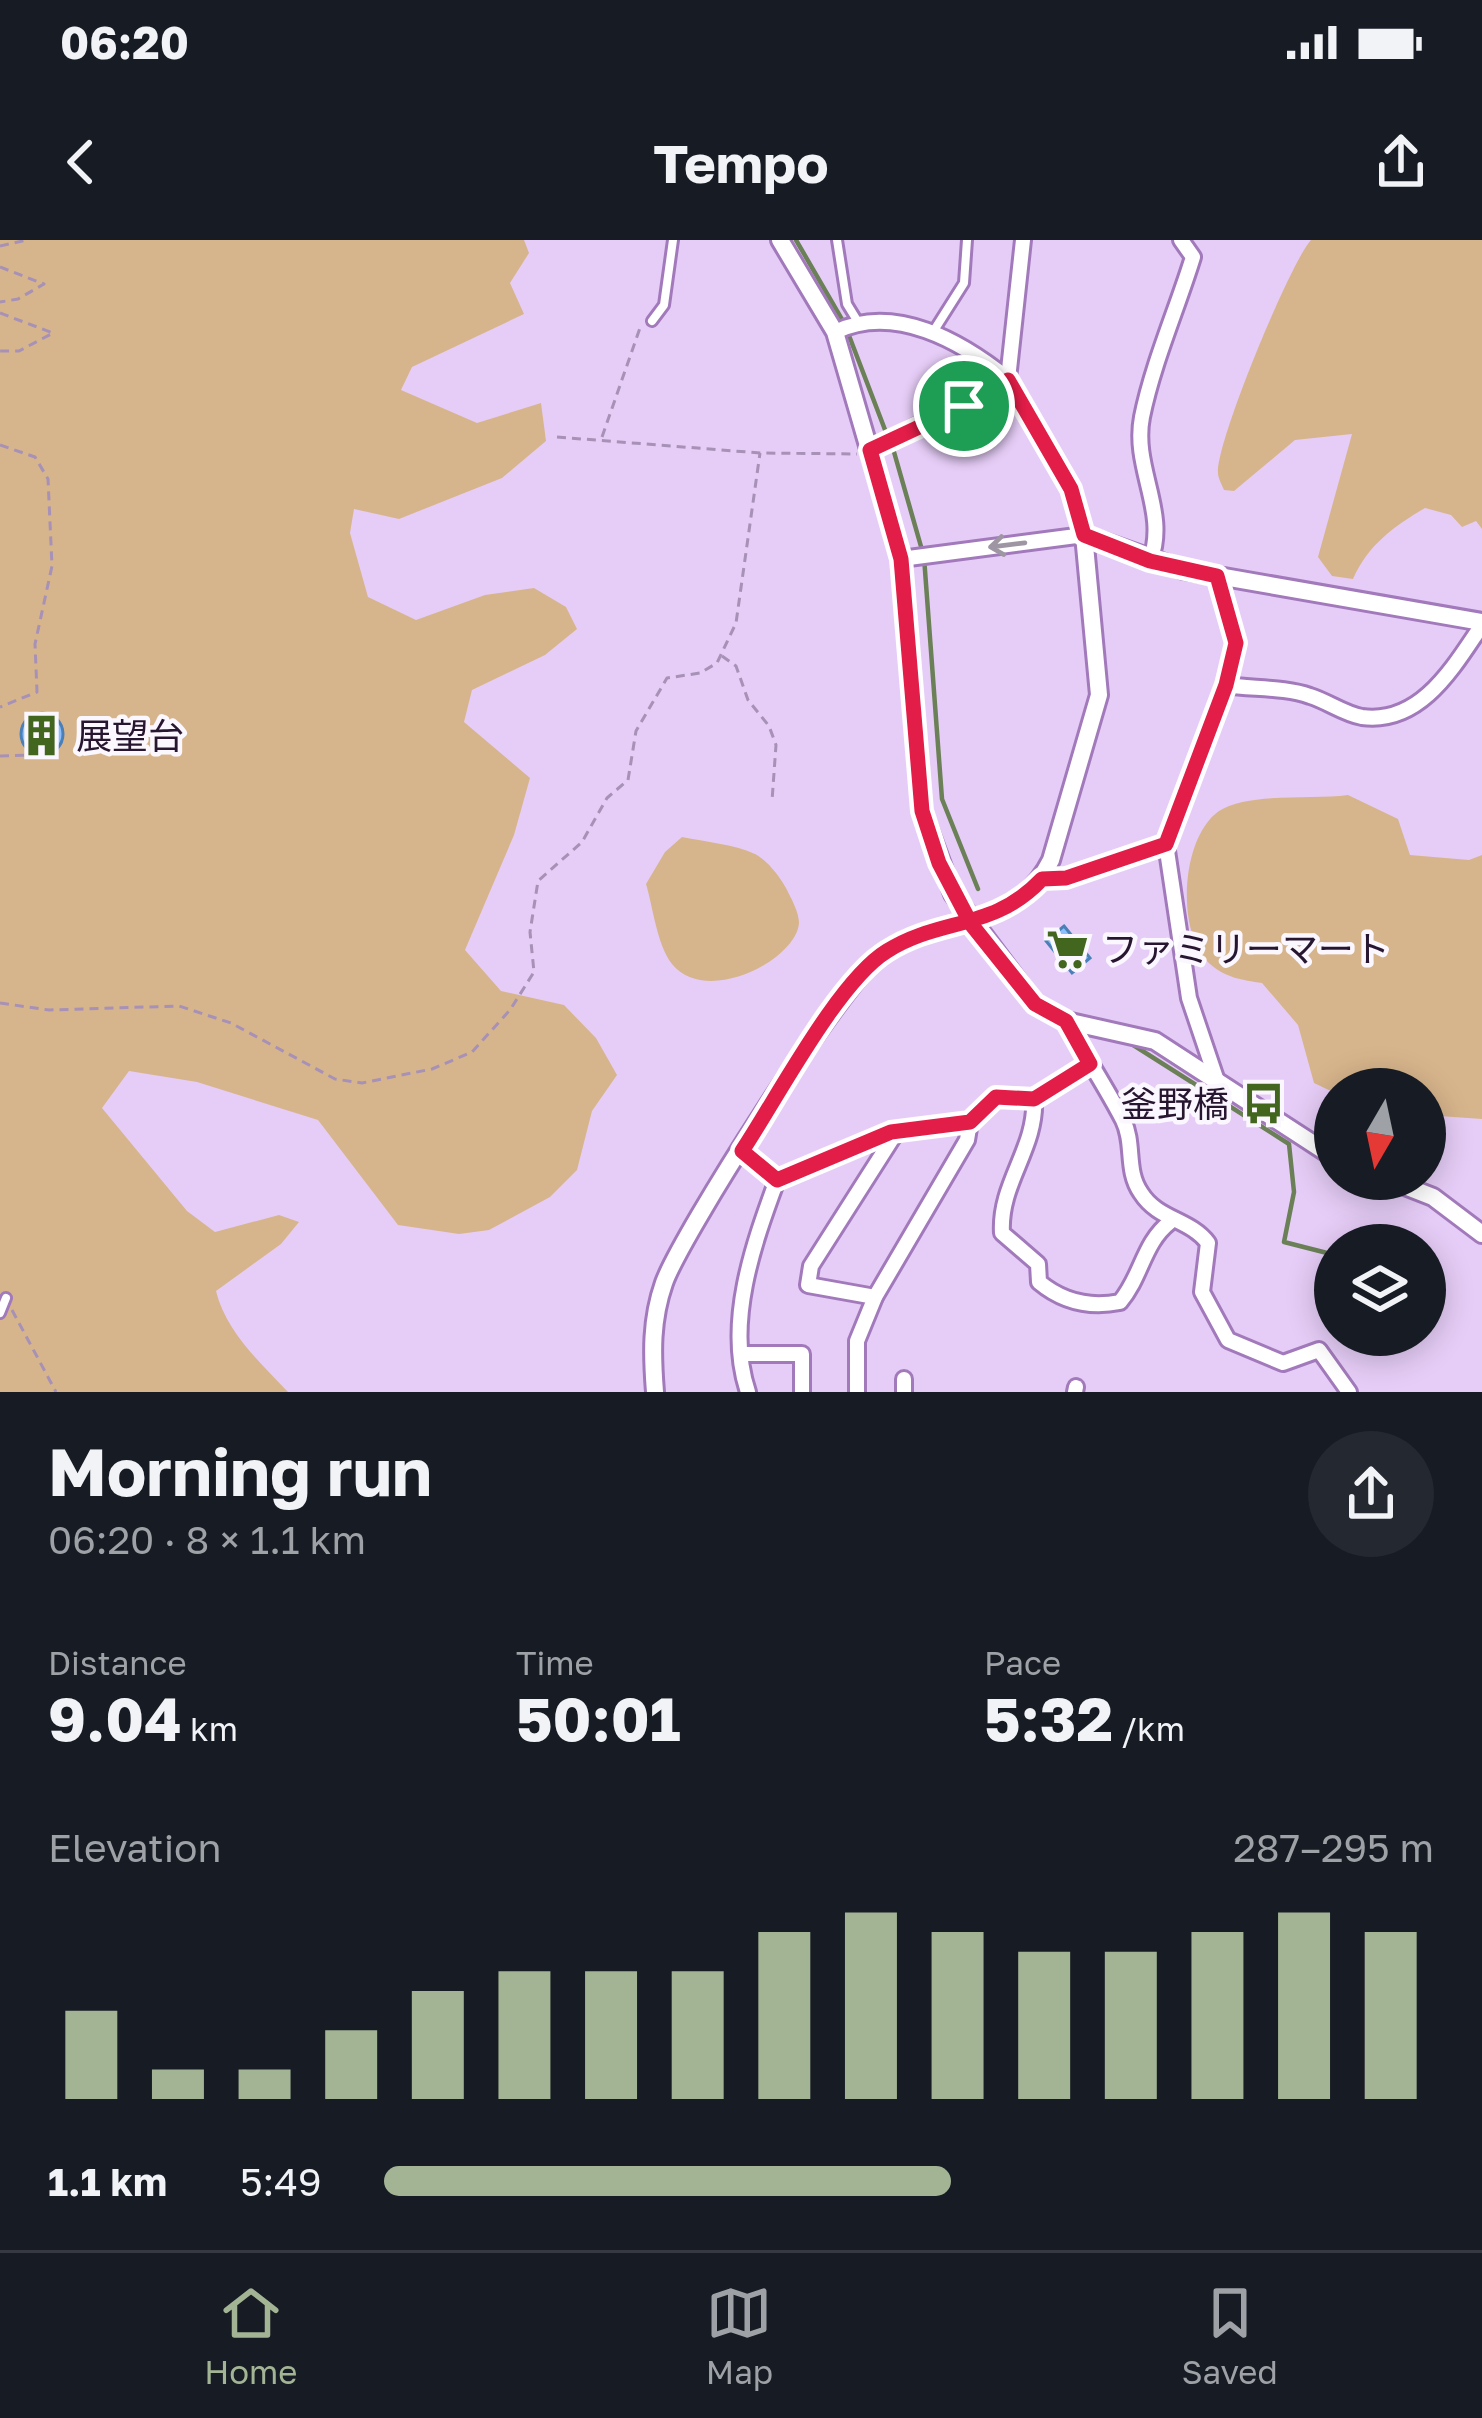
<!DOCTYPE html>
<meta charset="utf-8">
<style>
body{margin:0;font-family:"Golos Text","Noto Sans JP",sans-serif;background:#242831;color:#f1f3f6;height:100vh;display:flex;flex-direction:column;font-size:45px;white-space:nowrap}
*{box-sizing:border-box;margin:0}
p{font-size:39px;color:#9ea1a6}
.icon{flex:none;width:66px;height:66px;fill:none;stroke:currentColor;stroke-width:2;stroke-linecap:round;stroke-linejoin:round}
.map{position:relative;height:1152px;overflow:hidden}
.panel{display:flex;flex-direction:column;background:#171b24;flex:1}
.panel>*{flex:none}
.needle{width:78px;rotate:189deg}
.buttons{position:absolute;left:1314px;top:828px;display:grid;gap:24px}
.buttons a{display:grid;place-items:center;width:132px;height:132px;border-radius:50%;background:#171b24;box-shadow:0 6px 30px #0003;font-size:60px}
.pin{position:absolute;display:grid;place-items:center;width:102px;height:102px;color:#fff;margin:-51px;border:6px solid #fff;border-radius:50%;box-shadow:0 3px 12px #0007}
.round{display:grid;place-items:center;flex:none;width:126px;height:126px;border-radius:63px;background:#242831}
.summary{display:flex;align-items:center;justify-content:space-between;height:204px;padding:0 48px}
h1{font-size:66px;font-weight:700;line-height:90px}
.metrics{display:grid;grid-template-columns:repeat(3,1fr);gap:18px;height:204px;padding:12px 48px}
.metrics div{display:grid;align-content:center}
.metrics b{font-size:60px;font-weight:700}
.metrics small{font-size:33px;font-weight:400}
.metrics p{font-size:33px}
.chart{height:336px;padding:24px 48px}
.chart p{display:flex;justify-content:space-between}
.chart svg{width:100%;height:216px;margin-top:12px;stroke:#a3b495;stroke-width:6}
ul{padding:0 48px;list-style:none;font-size:39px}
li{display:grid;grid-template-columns:192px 144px 1fr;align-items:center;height:90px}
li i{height:30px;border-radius:15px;background:#a3b495}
.status{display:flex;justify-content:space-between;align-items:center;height:84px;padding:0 60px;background:#171b24;direction:ltr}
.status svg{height:33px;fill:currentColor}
header{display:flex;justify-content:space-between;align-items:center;height:156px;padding:0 48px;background:#171b24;font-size:54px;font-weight:700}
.menu{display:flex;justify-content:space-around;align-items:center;height:168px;border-top:3px solid #363941;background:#171b24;font-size:33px;color:#9ea1a6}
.menu a{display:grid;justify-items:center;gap:6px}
.menu .current{color:#a3b495}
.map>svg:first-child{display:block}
</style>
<div class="status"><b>06:20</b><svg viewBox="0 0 49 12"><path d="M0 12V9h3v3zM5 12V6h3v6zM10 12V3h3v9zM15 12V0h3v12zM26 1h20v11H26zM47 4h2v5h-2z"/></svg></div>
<header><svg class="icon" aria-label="back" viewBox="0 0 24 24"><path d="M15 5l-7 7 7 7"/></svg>Tempo<svg class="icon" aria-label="share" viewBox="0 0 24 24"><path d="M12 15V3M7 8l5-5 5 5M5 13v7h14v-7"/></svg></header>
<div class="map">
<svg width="1482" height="1152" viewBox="0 0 1482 1152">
<rect width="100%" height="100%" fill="#e6cdf7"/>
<g fill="#d7b58c">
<path d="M0 0H524L529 13 510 43 524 74 412 127 401 150 477 183 541 163 546 201 502 238 399 279 354 269 350 293 368 357 416 380 485 355 534 348 566 367 577 389 545 415 472 450 464 482 530 538 514 595 465 710 501 751 564 765 596 798 617 835 592 871 577 930 550 957 489 990 459 994 398 985 318 880 197 842 129 831 102 868 187 971 215 992 279 975 299 982 281 1004 216 1051C226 1092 260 1122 288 1152H0Z"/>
<path d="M1311 0H1482V289L1476 281 1462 287 1451 275 1425 268C1393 287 1368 305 1353 339L1332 336 1318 317 1352 194 1295 200 1234 251 1224 250C1222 245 1218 238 1218 233 1216 202 1290 23 1311 0Z"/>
<path d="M1348 555 1398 579 1410 615 1469 620 1482 615V879L1425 875V849L1335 853 1314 843 1298 785 1262 743C1242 740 1226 738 1210 724 1175 693 1181 597 1219 571 1248 552 1312 560 1348 555Z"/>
<path d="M682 597C706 602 733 604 755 614 767 620 780 637 786 648 791 658 799 672 799 683 797 719 707 767 672 724 657 705 653 667 646 644L665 612Z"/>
</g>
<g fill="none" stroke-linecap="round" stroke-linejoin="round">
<g stroke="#6b8057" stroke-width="4.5">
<polyline points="796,0 844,83"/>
<polyline points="848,93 887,195"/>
<polyline points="892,205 924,317 942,559 978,649"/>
<polyline points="1130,803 1289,904 1294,952 1284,1002 1335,1015"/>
</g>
</g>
<g fill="#89c0fd" stroke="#4a7fb8" stroke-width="3">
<circle cx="42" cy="494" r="21"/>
<polygon points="1064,686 1090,718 1072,733 1046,701"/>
</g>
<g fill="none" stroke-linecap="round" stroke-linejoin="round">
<defs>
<g id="service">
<polyline points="837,0 847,64 858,82"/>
<polyline points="652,81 664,65 673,0"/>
<polyline points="933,92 964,43 967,0"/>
<polyline points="0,1073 6,1058"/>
</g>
<g id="minor">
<path d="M835 92C894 63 961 101 1008 139"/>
<polyline points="870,210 1008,139 1023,0"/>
<polyline points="901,319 1084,295"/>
<path d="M1150 321C1169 272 1132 228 1142 177 1153 123 1177 69 1193 17L1181 0"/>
<polyline points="1218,336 1236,403 1226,445 1166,604 1189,758 1218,844"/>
<path d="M1226 445C1252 449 1285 447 1310 456 1327 461 1344 474 1362 477 1421 485 1454 426 1482 385"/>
<polyline points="1042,639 1066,638 1166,604"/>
<path d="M1066 781C1084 814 1106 847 1123 880 1135 904 1125 930 1141 953 1158 980 1190 979 1208 1003L1202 1052 1228 1100 1283 1123 1319 1110 1349 1152"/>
<path d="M1034 859C1037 908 999 943 1002 993L1038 1024 1039 1042C1063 1062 1090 1068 1120 1062 1142 1036 1143 1003 1170 982"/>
<polyline points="743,911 777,940"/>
<polyline points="875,1057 808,1045 811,1026 897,891"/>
<polyline points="741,1114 802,1114 802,1152"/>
<path d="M748 1152C725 1084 753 1005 777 940L891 892 970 882"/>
<polyline points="857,1152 857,1101 875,1057 967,900 970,882 996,857 1034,859 1090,823"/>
<polyline points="904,1152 904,1139"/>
<polyline points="1075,1152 1076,1147"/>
</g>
<g id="tertiary">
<polyline points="780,0 835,92 901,319 922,571 953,654 1035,764 1066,781 1155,801 1335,918"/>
<polyline points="1008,139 1071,249 1084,295"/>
<polyline points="1387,939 1433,957 1482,994"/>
<path d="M655 1152C652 1114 651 1080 664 1043 681 995 843 741 881 714 939 674 1015 693 1051 620L1099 455 1084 295 1184 330 1482 382"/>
</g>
</defs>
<use href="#service" stroke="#a27abb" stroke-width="14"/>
<use href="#minor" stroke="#a27abb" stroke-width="20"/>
<use href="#tertiary" stroke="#a27abb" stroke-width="22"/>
<g stroke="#a791b6" stroke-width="3" stroke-dasharray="9 6" stroke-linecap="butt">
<polyline points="0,6 27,0"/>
<polyline points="0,27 44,44 18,59 0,62"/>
<polyline points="0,73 53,93 19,111 0,111"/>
<polyline points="557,197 760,213 857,214"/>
<polyline points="602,197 640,88"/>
<polyline points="0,205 35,217 48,239 52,326 35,404 37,452 0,467"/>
<polyline points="722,416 736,426 748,460 769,486 776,505 772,561"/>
<polyline points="0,516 31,515"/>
<polyline points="0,763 49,770 179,766 231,783 335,839 362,843 432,829 472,812 510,770 534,732 530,692 538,641 582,602 607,558 628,540 636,491 667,438 700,433 717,423 736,383 760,213"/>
<polyline points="12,1070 56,1152"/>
</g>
<use href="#service" stroke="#fff" stroke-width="8"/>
<use href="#minor" stroke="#fff" stroke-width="14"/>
<use href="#tertiary" stroke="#fff" stroke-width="16"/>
</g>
<defs><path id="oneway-shaft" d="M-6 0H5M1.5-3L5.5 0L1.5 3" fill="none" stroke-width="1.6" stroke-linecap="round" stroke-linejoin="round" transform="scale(3)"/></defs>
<use stroke="#9e96a2" href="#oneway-shaft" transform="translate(1007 305) rotate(173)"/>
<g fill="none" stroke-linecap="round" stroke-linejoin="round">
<defs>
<path id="route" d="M964 166 870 210 901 319 922 571 939 623 971 684 1035 764 1066 781 1090 824 1034 859 996 857 970 882 891 892 777 940 742 911C776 860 838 741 887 711 941 677 993 691 1042 639L1066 638 1166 604 1226 445 1236 403 1217 336 1150 321 1084 295 1071 249 1008 140 964 166"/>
</defs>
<use href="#route" stroke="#fff" stroke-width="24"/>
<use href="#route" stroke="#e11d48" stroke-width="15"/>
</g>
<defs>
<symbol id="building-bare" viewBox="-9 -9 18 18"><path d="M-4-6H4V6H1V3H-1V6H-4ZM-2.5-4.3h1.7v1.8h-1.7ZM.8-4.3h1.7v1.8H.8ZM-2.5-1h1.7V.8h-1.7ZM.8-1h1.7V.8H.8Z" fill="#43661e" stroke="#fbf7fe" stroke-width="2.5" paint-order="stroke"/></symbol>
<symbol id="supermarket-bare" viewBox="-9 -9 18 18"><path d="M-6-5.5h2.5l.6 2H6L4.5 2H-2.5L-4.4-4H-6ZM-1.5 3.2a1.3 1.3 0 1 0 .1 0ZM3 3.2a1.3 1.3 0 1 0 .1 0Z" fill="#43661e" stroke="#fbf7fe" stroke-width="2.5" paint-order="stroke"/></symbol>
<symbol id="bus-bare" viewBox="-9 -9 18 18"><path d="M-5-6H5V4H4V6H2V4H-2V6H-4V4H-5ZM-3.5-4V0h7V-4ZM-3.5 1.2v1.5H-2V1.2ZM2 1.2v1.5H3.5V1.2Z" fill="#43661e" stroke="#fbf7fe" stroke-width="2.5" paint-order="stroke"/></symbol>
</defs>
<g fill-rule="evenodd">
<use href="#building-bare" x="12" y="466" width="59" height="59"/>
<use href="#supermarket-bare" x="1038" y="680" width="59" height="59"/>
<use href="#bus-bare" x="1234" y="834" width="59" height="59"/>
</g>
<g text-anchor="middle" stroke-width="9" stroke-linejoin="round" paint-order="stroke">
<g font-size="36" fill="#271630" stroke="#fbf7fe" text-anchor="start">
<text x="76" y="509">展望台</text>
<text x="1102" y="722">ファミリーマート</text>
<text x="1229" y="877" text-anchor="end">釜野橋</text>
</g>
</g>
</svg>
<div class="buttons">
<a><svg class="needle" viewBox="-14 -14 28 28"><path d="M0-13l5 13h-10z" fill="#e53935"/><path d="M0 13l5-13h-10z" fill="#9ea1a6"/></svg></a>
<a><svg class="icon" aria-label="layers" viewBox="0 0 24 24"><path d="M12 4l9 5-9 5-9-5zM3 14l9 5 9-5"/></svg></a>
</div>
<div class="pin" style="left:964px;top:166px;background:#1e9e55"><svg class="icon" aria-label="arrive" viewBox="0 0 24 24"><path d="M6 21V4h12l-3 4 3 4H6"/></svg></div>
</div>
<section class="panel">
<div class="summary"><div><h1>Morning run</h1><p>06:20 · 8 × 1.1 km</p></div><a class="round"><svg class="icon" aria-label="share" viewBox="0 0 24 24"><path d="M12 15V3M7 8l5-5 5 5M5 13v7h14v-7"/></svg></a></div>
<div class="metrics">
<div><p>Distance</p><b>9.04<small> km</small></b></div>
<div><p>Time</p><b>50:01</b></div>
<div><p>Pace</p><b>5:32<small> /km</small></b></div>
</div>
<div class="chart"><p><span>Elevation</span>287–295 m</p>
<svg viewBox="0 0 160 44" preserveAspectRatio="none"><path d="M5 44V26M15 44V38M25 44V38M35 44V30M45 44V22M55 44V18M65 44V18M75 44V18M85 44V10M95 44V6M105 44V10M115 44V14M125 44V14M135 44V10M145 44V6M155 44V10"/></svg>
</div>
<ul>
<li><b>1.1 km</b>5:49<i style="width:54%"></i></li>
</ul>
</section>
<nav class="menu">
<a class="current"><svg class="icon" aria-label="home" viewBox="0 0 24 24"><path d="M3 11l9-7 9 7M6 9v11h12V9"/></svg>Home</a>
<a><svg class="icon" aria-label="map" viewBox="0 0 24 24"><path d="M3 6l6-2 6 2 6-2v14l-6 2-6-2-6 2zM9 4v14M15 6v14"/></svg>Map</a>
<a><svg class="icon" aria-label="saved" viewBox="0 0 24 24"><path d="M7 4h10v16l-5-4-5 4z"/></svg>Saved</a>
</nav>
